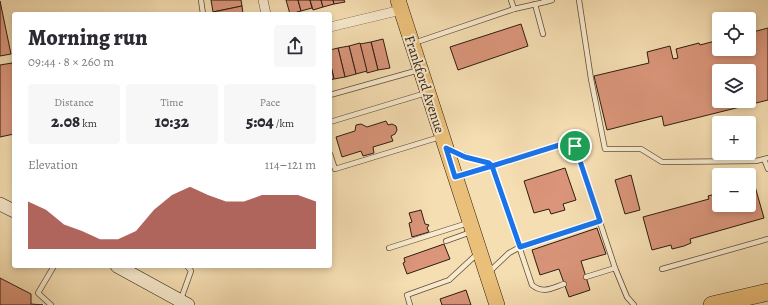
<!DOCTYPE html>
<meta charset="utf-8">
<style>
body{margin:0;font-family:Alegreya,serif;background:#f7f7f7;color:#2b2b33;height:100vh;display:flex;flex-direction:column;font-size:15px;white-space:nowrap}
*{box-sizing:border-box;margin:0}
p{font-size:13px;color:#7c7c81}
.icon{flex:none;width:22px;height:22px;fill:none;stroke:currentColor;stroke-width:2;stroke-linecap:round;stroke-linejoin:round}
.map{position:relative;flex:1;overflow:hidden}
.details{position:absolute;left:12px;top:12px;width:320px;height:256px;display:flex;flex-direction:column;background:#fff;border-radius:4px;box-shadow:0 2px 6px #0003}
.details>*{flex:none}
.controls{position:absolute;left:712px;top:12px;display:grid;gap:8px}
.controls a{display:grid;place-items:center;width:44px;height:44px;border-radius:4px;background:#fff;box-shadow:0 2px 6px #0003;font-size:20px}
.pin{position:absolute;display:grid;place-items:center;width:34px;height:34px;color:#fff;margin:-17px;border:2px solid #fff;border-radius:50%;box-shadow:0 1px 4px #0007}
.round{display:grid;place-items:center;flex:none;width:42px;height:42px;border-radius:4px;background:#f7f7f7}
.headline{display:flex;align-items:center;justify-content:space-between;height:68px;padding:0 16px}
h1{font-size:22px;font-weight:800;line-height:30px}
.stats{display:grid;grid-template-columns:repeat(3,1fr);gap:6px;height:68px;padding:4px 16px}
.stats div{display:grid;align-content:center;border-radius:4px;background:#f7f7f7;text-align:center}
.stats b{font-size:17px;font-weight:800}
.stats small{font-size:11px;font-weight:400}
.stats p{font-size:11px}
.chart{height:112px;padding:8px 16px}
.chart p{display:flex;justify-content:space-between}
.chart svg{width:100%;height:72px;margin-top:4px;fill:#8f2418;opacity:.7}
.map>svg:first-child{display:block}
</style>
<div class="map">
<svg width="768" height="305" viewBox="0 0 768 305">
<rect width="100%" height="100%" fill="#f5deb2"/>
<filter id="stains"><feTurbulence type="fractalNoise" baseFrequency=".005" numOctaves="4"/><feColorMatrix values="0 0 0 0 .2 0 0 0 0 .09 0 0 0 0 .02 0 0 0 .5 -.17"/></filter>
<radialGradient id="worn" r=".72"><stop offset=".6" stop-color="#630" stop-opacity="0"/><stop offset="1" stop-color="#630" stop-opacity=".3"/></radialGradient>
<g fill="#da957a" stroke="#2d1c11" fill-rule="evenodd">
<polygon points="211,0 241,0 242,6 213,12"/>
<polygon points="286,0 298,0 301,11 290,14"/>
<polygon points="298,0 310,0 312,8 301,11"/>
<polygon points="310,0 321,0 323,7 313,10"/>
<polygon points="321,0 333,0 334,4 323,7"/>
<polygon points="333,0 344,0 345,2 334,4"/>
<polygon points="0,1 11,54 0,56"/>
<polygon points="242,6 243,14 214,14 213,12"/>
<polygon points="521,24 528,46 458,70 450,47"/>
<path d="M768 28V100L664 126 662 116 607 130 594 76 649 63 647 52 670 46 673 59 678 58 676 49 699 43 700 45 719 40V49H749V33ZM719 71H749V101H719Z"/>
<polygon points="383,39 390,68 378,70 371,42"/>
<polygon points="371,42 378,70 367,73 360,44"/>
<polygon points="360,43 367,71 356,74 349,46"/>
<polygon points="349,46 356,74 345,77 338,48"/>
<polygon points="338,48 345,77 334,79 330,62 330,50"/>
<polygon points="330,62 334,79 330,80"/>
<polygon points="12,63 14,73 14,134 0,137 0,65"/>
<polygon points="386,121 388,125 392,124 396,126 397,130 395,134 391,136 393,141 373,147 374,153 363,156 361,151 342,157 336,137 355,131 356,125 361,124 367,127"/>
<polygon points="565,168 576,200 563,204 565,210 551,214 549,209 534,213 524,181"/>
<polygon points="631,175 640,210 625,214 615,180"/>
<polygon points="754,183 764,218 690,239 691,243 684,246 672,249 671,245 652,250 643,217 709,199 708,196 719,193 719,205 749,205 749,185"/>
<polygon points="421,210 425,224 429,225 427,228 429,232 412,237 409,223 412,222 409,213"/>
<polygon points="597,228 606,254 581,261 590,290 569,297 559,269 540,275 532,250"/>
<polygon points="444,244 450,259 407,274 403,263 405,262 404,258"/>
<polygon points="0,278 31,294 31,304 43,305 0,305"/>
<polygon points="466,290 471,305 442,305 440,299"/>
</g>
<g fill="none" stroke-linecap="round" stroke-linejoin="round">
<defs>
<g id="lane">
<polyline points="201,0 203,14"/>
<polyline points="511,0 514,9"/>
<polyline points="579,0 591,79 605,149 641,149 662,162 756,161 768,158"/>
<polyline points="545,2 552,0"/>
<polyline points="535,4 543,34"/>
<polyline points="414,43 514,9 545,2 544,0"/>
<polyline points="330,95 419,70"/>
<polyline points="330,122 426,93"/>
<path d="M451 151C463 157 483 159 492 166L532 285C543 294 552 288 564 284"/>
<polyline points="330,154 335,169 440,137"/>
<polyline points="764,159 768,169"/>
<polyline points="457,177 569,142 575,146 615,268 586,277"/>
<polyline points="446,241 471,232"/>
<polyline points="389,248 468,223"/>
<polyline points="615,268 627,297 634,305"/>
<polyline points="662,269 768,239"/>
<polyline points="489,272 509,253 520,247 600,221"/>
<polyline points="181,299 191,271 187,266"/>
<polyline points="51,305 38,293 54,266"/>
<polyline points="410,305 407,295 449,280 477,254"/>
</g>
<g id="street">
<polyline points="263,0 266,14"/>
<polyline points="330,27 401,10"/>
</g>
<g id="secondary">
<polyline points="0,204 14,211"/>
<polyline points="117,266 188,305"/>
</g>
<polyline id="primary" points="398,0 497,305"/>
<polyline id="highway" points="712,305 768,292"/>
</defs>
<use href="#lane" stroke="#5f4c39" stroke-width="6"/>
<use href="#street" stroke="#5f4c39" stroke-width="10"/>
<use href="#secondary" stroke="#2d1c11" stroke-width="14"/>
<use href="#primary" stroke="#2d1c11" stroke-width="16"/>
<use href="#highway" stroke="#2d1c11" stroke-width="18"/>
<use href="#lane" stroke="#f8eacd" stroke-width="4.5"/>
<use href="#street" stroke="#f8eacd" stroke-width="9"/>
<use href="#secondary" stroke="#f8eacd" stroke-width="13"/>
<use href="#primary" stroke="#eabf79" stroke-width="15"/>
<use href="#highway" stroke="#eabf79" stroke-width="17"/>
</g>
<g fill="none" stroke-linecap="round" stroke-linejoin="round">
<defs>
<polyline id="route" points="575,146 569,142 492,166 489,163 465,157 446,148 455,177 492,166 520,247 600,221 575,146"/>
</defs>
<use href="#route" stroke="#fff" stroke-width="8"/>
<use href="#route" stroke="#1a73e8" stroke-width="5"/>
</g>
<g text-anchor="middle" stroke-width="4" stroke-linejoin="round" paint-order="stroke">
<g font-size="14" fill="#2d1c11" stroke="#f8eacd">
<text transform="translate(425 84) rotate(72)" y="5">Frankford Avenue</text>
</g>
</g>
<rect width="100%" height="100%" filter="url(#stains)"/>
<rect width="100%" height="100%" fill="url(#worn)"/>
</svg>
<div class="controls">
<a><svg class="icon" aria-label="locate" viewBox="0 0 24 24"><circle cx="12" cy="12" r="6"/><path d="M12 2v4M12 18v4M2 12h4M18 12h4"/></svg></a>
<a><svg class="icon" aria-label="layers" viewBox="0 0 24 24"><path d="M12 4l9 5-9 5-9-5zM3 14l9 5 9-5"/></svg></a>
<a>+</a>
<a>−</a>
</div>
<div class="pin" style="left:575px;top:146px;background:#1e9e55"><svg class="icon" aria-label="arrive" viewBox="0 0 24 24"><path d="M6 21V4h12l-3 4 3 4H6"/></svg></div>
<section class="details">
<div class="headline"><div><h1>Morning run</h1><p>09:44 · 8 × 260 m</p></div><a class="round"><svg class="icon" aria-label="share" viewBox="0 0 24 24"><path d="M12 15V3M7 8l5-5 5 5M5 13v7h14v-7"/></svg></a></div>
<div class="stats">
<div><p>Distance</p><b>2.08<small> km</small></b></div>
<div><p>Time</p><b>10:32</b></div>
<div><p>Pace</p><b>5:04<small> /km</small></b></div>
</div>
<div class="chart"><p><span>Elevation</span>114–121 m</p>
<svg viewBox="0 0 160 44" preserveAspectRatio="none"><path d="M0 44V15L10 20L20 29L30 33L40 38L50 38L60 33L70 20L80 11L90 6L100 11L110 15L120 15L130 11L140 11L150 11L160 15V44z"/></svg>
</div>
</section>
</div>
